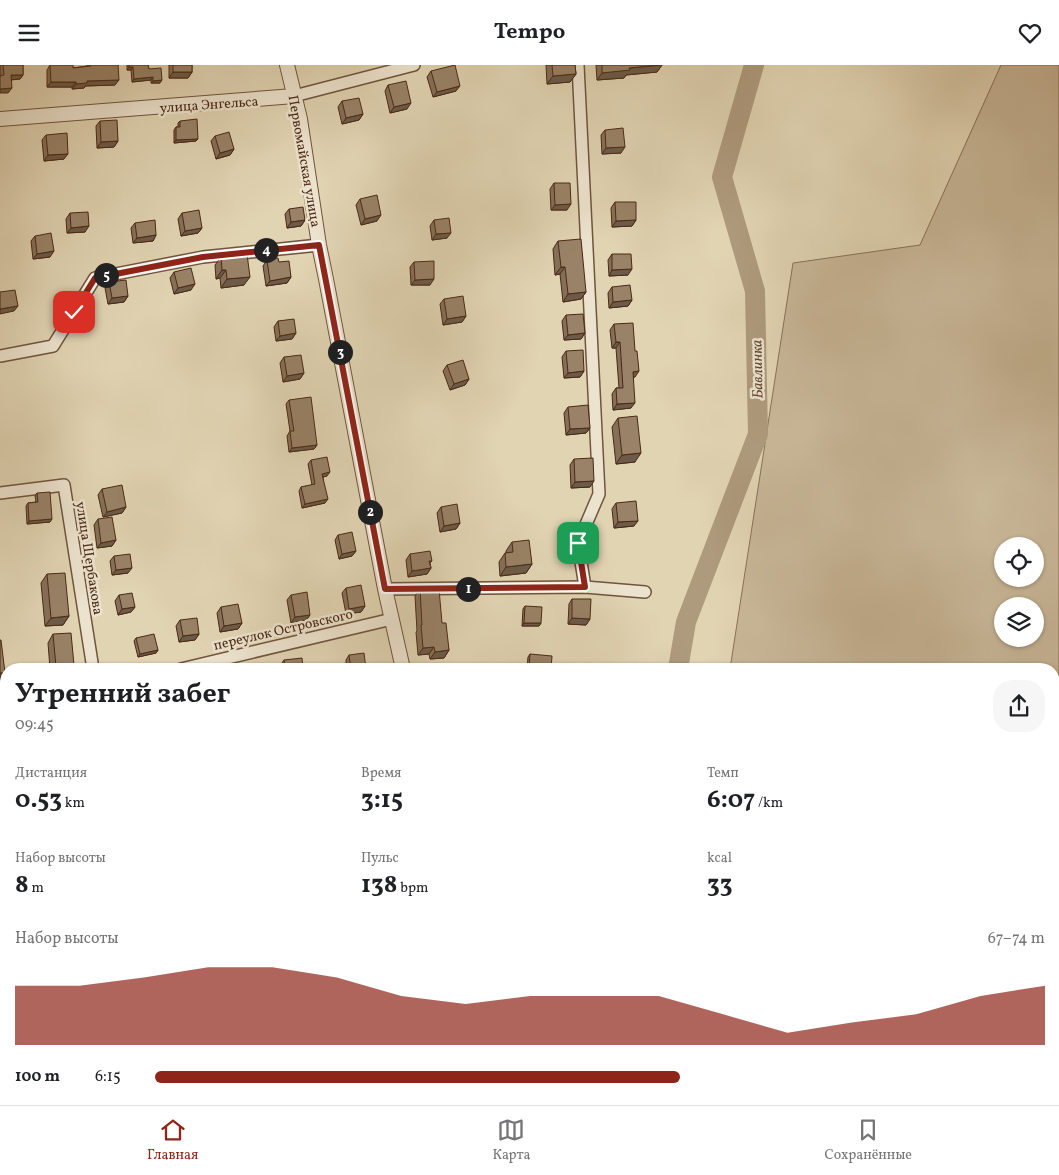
<!DOCTYPE html>
<html lang="ru">
<meta charset="utf-8">
<style>
body{margin:0;font-family:Vollkorn,serif;background:#f6f6f6;color:#202124;height:100vh;display:flex;flex-direction:column;font-size:19px;white-space:nowrap}
*{box-sizing:border-box;margin:0}
p{font-size:16px;color:#757577}
.icon{flex:none;width:28px;height:28px;fill:none;stroke:currentColor;stroke-width:2;stroke-linecap:round;stroke-linejoin:round}
.map{position:relative;flex:1;overflow:hidden}
.sheet{position:absolute;left:0px;top:598px;width:1060px;height:442px;display:flex;flex-direction:column;background:#fff;border-radius:20px 20px 0 0;box-shadow:0 1px 4px #0004}
.sheet>*{flex:none}
.fabs{position:absolute;left:994px;top:472px;display:grid;gap:10px}
.fabs a{display:grid;place-items:center;width:50px;height:50px;border-radius:50%;background:#fff;box-shadow:0 1px 4px #0004;font-size:25px}
.pin{position:absolute;display:grid;place-items:center;width:42px;height:42px;color:#fff;margin:-21px;border-radius:10px;box-shadow:0 2px 8px #0006}
.km{position:absolute;width:25px;height:25px;margin:-12px;border-radius:50%;background:#222;color:#fff;font-size:14px;line-height:25px;text-align:center}
.round{display:grid;place-items:center;flex:none;width:52px;height:52px;border-radius:20px;background:#f6f6f6}
.head{display:flex;align-items:center;justify-content:space-between;height:85px;padding:0 15px}
h1{font-size:28px;font-weight:700;line-height:38px}
.figures{display:grid;grid-template-columns:repeat(3,1fr);gap:8px;height:85px;padding:5px 15px}
.figures div{display:grid;align-content:center}
.figures b{font-size:25px;font-weight:700}
.figures small{font-size:14px;font-weight:400}
.figures p{font-size:14px}
.chart{height:140px;padding:10px 15px}
.chart p{display:flex;justify-content:space-between}
.chart svg{width:100%;height:90px;margin-top:5px;fill:#8f2418;opacity:.7}
ul{padding:0 15px;list-style:none;font-size:16px}
li{display:grid;grid-template-columns:80px 60px 1fr;align-items:center;height:38px}
li i{height:12px;border-radius:6px;background:#8f2418}
header{display:flex;justify-content:space-between;align-items:center;height:65px;padding:0 15px;background:#fff;font-size:22px;font-weight:700}
.tabs{display:flex;justify-content:space-around;align-items:center;height:70px;border-top:1px solid #e0e0e0;background:#fff;font-size:14px;color:#757577}
.tabs a{display:grid;justify-items:center;gap:2px}
.tabs .selected{color:#8f2418}
.map>svg:first-child{display:block}
</style>
<header><svg class="icon" aria-label="menu" viewBox="0 0 24 24"><path d="M4 6h16M4 12h16M4 18h16"/></svg>Tempo<svg class="icon" aria-label="heart" viewBox="0 0 24 24"><path d="M12 20l-8-8c-3-5 5-10 8-4 3-6 11-1 8 4z"/></svg></header>
<div class="map">
<svg width="1059" height="1040" viewBox="0 0 1059 1040">
<rect width="100%" height="100%" fill="#e1d4b3"/>
<filter id="stains"><feTurbulence type="fractalNoise" baseFrequency=".004" numOctaves="4"/><feColorMatrix values="0 0 0 0 .2 0 0 0 0 .09 0 0 0 0 .02 0 0 0 .5 -.17"/></filter>
<radialGradient id="worn" r=".72"><stop offset=".6" stop-color="#630" stop-opacity="0"/><stop offset="1" stop-color="#630" stop-opacity=".3"/></radialGradient>
<path fill="#c8b798" stroke="#8a7056" fill-rule="evenodd" d="M1001 0H1059V729L1054 735V604H730L793 198 920 180ZM1002 481H1035V514H1002ZM1002 541H1035V574H1002Z"/>
<g fill="none" stroke-linecap="round" stroke-linejoin="round">
<g stroke="#ae9a7d" stroke-width="20">
<polyline points="678,604 686,557 758,369 755,226 722,112 754,0"/>
<polyline points="732,1034 734,1040"/>
</g>
<defs>
<g id="minor">
<polyline points="578,0 599,429 578,478 585,522"/>
<polyline points="294,31 414,0"/>
<polyline points="0,291 53,281 95,213 203,192 319,180"/>
<polyline points="0,428 64,420 93,604"/>
<polyline points="385,524 585,522 645,527"/>
<polyline points="181,604 392,554"/>
<polyline points="0,684 6,683"/>
<polyline points="0,942 6,994"/>
<polyline points="11,1034 12,1040"/>
<polyline points="138,1034 139,1040"/>
<polyline points="269,1034 270,1040"/>
</g>
<g id="tertiary">
<polyline points="287,0 300,54 319,180 326,214 385,524 403,604"/>
<polyline points="0,54 294,31"/>
<polyline points="540,1034 542,1040"/>
</g>
</defs>
<use href="#minor" stroke="#70543c" stroke-width="14"/>
<use href="#tertiary" stroke="#70543c" stroke-width="16"/>
<use href="#minor" stroke="#ece3ce" stroke-width="11"/>
<use href="#tertiary" stroke="#ece3ce" stroke-width="14"/>
</g>
<g fill="#847059" stroke="#4b2915">
<polygon points="0,0 23,0 23,10 20,14 11,15 8,28 0,11"/>
<polygon points="50,0 73,3 87,1 87,0 118,0 115,20 85,21 84,23 72,24 72,22 47,22 47,5"/>
<polygon points="127,0 148,0 149,4 160,18 151,18 151,15 132,17 131,5 127,5"/>
<polygon points="169,0 192,0 192,7 188,13 169,13"/>
<polygon points="546,0 575,0 576,9 570,17 547,19"/>
<polygon points="596,0 662,0 657,7 626,10 624,13 597,15"/>
<polygon points="431,6 456,26 433,32 427,12"/>
<polygon points="388,20 407,44 390,48 385,26"/>
<polygon points="342,36 363,49 359,55 342,59 338,42"/>
<polygon points="100,56 118,76 114,82 97,83 96,61"/>
<polygon points="180,56 196,76 174,78 174,65 176,62 178,62 178,58"/>
<polygon points="605,65 621,88 602,89 601,70"/>
<polygon points="46,70 64,94 44,96 42,75"/>
<polygon points="215,71 234,84 230,90 216,94 211,76"/>
<polygon points="554,118 567,145 551,145 550,124"/>
<polygon points="360,134 377,156 361,160 356,140"/>
<polygon points="615,137 636,155 632,161 612,162 611,143"/>
<polygon points="289,144 305,155 301,161 287,163 285,149"/>
<polygon points="70,148 85,167 67,168 66,154"/>
<polygon points="182,148 202,163 198,168 181,171 178,154"/>
<polygon points="434,155 447,173 432,175 430,161"/>
<polygon points="135,158 156,170 153,176 133,178 131,163"/>
<polygon points="35,171 50,192 33,194 31,176"/>
<polygon points="558,176 586,227 581,234 563,237 560,209 555,210 553,184"/>
<polygon points="612,189 628,210 609,211 608,195"/>
<polygon points="221,192 244,220 221,223 220,213 216,214 215,200"/>
<polygon points="267,195 279,197 291,212 287,218 266,221 263,201"/>
<polygon points="414,197 430,220 411,220 410,202"/>
<polygon points="174,207 191,225 174,229 170,213"/>
<polygon points="109,217 128,231 124,237 108,239 105,223"/>
<polygon points="612,222 632,235 628,241 609,243 608,228"/>
<polygon points="444,234 466,251 462,257 443,260 440,239"/>
<polygon points="566,250 585,268 581,274 564,275 562,256"/>
<polygon points="278,256 296,268 292,274 276,276 274,262"/>
<polygon points="614,259 635,312 633,312 631,343 613,345 612,329 616,323 619,323 616,283 612,283 610,265"/>
<polygon points="566,286 584,306 580,312 564,313 562,292"/>
<polygon points="284,292 304,308 300,314 283,317 280,298"/>
<polygon points="447,300 469,314 465,320 450,325 443,306"/>
<polygon points="289,335 317,380 314,384 289,387 287,371 290,366 286,339"/>
<polygon points="568,342 590,363 586,368 566,370 564,348"/>
<polygon points="618,353 635,397 616,399 612,362"/>
<polygon points="574,394 590,422 571,423 570,400"/>
<polygon points="311,395 327,411 323,412 325,438 302,443 299,426 301,422 312,420 308,399"/>
<polygon points="102,424 126,442 122,448 103,452 98,430"/>
<polygon points="37,428 50,457 27,459 26,441 28,438 36,437 35,431"/>
<polygon points="616,438 634,461 614,463 612,444"/>
<polygon points="441,442 460,458 456,464 440,467 437,448"/>
<polygon points="98,454 116,475 112,481 97,483 94,460"/>
<polygon points="338,470 356,486 352,491 339,494 335,475"/>
<polygon points="512,477 532,499 526,508 500,511 499,497 505,488 506,488 506,486"/>
<polygon points="410,489 432,496 430,498 431,503 427,509 408,512 406,495"/>
<polygon points="114,491 128,508 112,510 110,496"/>
<polygon points="47,509 69,551 63,560 45,561 41,518"/>
<polygon points="346,523 365,541 361,547 346,549 342,528"/>
<polygon points="420,524 442,558 449,585 444,593 430,594 429,589 418,590 416,567 417,566 415,531"/>
<polygon points="119,530 135,542 131,547 118,550 115,536"/>
<polygon points="291,530 310,550 306,555 291,558 287,535"/>
<polygon points="572,534 590,554 586,560 568,559 569,539"/>
<polygon points="525,541 541,558 539,561 522,561 523,544"/>
<polygon points="221,542 242,558 238,564 220,567 217,548"/>
<polygon points="180,555 199,569 195,575 179,577 176,561"/>
<polygon points="53,569 74,600 71,604 50,604 48,578"/>
<polygon points="136,573 158,585 156,588 138,592 134,576"/>
<polygon points="530,589 551,604 527,604 528,592"/>
<polygon points="349,590 366,604 346,604 346,595"/>
<polygon points="284,595 303,604 281,604 280,601"/>
<polygon points="6,732 6,777 0,777 0,736 2,733"/>
<polygon points="6,801 6,815 5,803"/>
<polygon points="161,1034 181,1034 182,1040 160,1040 160,1035"/>
<polygon points="229,1034 252,1034 253,1039 230,1040"/>
<polygon points="498,1034 519,1034 521,1040 498,1040 497,1039 499,1037"/>
</g>
<g fill="#6b5b48" stroke="#4b2915">
<polygon points="662,0 657,7 626,10 624,13 597,15 602,8 629,3"/>
<polygon points="129,2 133,2 131,5 127,5"/>
<polygon points="173,7 192,7 188,13 169,13"/>
<polygon points="576,9 570,17 547,19 553,11"/>
<polygon points="11,10 23,10 20,14 8,15"/>
<polygon points="153,12 151,15 132,17 134,14"/>
<polygon points="119,15 115,20 85,21 84,23 72,24 76,19 87,16"/>
<polygon points="162,15 160,18 151,18 153,16"/>
<polygon points="51,17 76,17 72,22 47,22"/>
<polygon points="460,21 456,26 433,32 437,27"/>
<polygon points="12,23 8,28 0,28 0,24"/>
<polygon points="411,38 407,44 390,48 394,42"/>
<polygon points="363,49 359,55 342,59 346,53"/>
<polygon points="198,74 196,76 174,78 176,75"/>
<polygon points="118,76 114,82 97,83 101,77"/>
<polygon points="625,82 621,88 602,89 606,83"/>
<polygon points="234,84 230,90 216,94 220,88"/>
<polygon points="68,89 64,94 44,96 48,90"/>
<polygon points="571,139 567,145 551,145 555,140"/>
<polygon points="381,150 377,156 361,160 365,154"/>
<polygon points="305,155 301,161 287,163 291,157"/>
<polygon points="636,155 632,161 612,162 616,156"/>
<polygon points="89,161 85,167 67,168 71,163"/>
<polygon points="202,163 198,168 181,171 185,166"/>
<polygon points="451,168 447,173 432,175 436,169"/>
<polygon points="156,170 153,176 133,178 137,173"/>
<polygon points="54,186 50,192 33,194 37,189"/>
<polygon points="561,202 565,202 560,209 555,210"/>
<polygon points="632,204 628,210 609,211 612,205"/>
<polygon points="222,205 226,205 220,213 216,214"/>
<polygon points="250,212 244,220 221,223 227,214"/>
<polygon points="291,212 287,218 266,221 270,216"/>
<polygon points="434,214 430,220 411,220 415,215"/>
<polygon points="195,219 191,225 174,229 178,223"/>
<polygon points="586,227 581,234 563,237 568,229"/>
<polygon points="128,231 124,237 108,239 112,233"/>
<polygon points="632,235 628,241 609,243 613,237"/>
<polygon points="18,241 14,246 0,249 0,244"/>
<polygon points="466,251 462,257 443,260 447,254"/>
<polygon points="296,268 292,274 276,276 280,271"/>
<polygon points="585,268 581,274 564,275 568,270"/>
<polygon points="616,277 620,277 616,283 612,283"/>
<polygon points="584,306 580,312 564,313 568,308"/>
<polygon points="639,306 635,312 629,313 633,307"/>
<polygon points="304,308 300,314 283,317 287,311"/>
<polygon points="469,314 465,320 450,325 454,319"/>
<polygon points="635,338 631,343 613,345 617,339"/>
<polygon points="590,363 586,368 566,370 570,364"/>
<polygon points="317,380 314,384 289,387 292,383"/>
<polygon points="641,388 635,397 616,399 622,390"/>
<polygon points="330,407 327,411 319,413 322,409"/>
<polygon points="594,416 590,422 571,423 575,417"/>
<polygon points="328,434 325,438 302,443 305,439"/>
<polygon points="126,442 122,448 103,452 107,447"/>
<polygon points="52,454 50,457 27,459 29,456"/>
<polygon points="638,456 634,461 614,463 618,457"/>
<polygon points="460,458 456,464 440,467 444,461"/>
<polygon points="116,475 112,481 97,483 101,478"/>
<polygon points="356,486 352,491 339,494 342,489"/>
<polygon points="532,499 526,508 500,511 506,502"/>
<polygon points="132,503 128,508 112,510 116,505"/>
<polygon points="431,503 427,509 408,512 412,506"/>
<polygon points="365,541 361,547 346,549 349,544"/>
<polygon points="135,542 131,547 118,550 122,544"/>
<polygon points="310,550 306,555 291,558 295,552"/>
<polygon points="69,551 63,560 45,561 51,553"/>
<polygon points="572,553 590,554 586,560 568,559"/>
<polygon points="242,558 238,564 220,567 224,561"/>
<polygon points="524,558 541,558 539,561 522,561"/>
<polygon points="199,569 195,575 179,577 183,571"/>
<polygon points="434,582 429,589 418,590 423,583"/>
<polygon points="158,585 156,588 138,592 140,589"/>
<polygon points="449,585 444,593 430,594 435,587"/>
<polygon points="74,600 71,604 55,604 56,602"/>
<polygon points="0,608 5,608 0,615"/>
<polygon points="6,651 6,656 0,657 0,652"/>
<polygon points="6,718 6,723 0,724 1,719"/>
<polygon points="6,769 6,777 0,777"/>
<polygon points="290,1034 302,1034 288,1037"/>
</g>
<g fill="#998267" stroke="#4b2915">
<polygon points="3,0 23,0 23,10 11,10 12,23 0,24 0,11 4,10"/>
<polygon points="50,0 73,0 73,3 91,1 91,0 118,0 119,15 87,16 87,18 76,19 76,17 51,17"/>
<polygon points="129,0 148,0 149,4 161,3 162,15 153,16 153,12 134,14 133,2 129,2"/>
<rect x="173" y="0" width="19" height="7"/>
<polygon points="455,0 460,21 437,27 431,6"/>
<polygon points="552,0 575,0 576,9 553,11"/>
<polygon points="602,0 659,0 629,3 630,5 602,8"/>
<polygon points="406,16 411,38 394,42 388,20"/>
<polygon points="359,33 363,49 346,53 342,36"/>
<polygon points="197,54 198,74 176,75 176,62 180,62 180,56"/>
<polygon points="117,55 118,76 101,77 100,56"/>
<polygon points="623,63 625,82 606,83 605,65"/>
<polygon points="229,67 234,84 220,88 215,71"/>
<polygon points="67,68 68,89 48,90 46,70"/>
<polygon points="554,118 570,118 571,139 555,140"/>
<polygon points="377,130 381,150 365,154 360,134"/>
<polygon points="615,137 636,137 636,155 616,156"/>
<polygon points="303,142 305,155 291,157 289,144"/>
<polygon points="199,145 202,163 185,166 182,148"/>
<polygon points="88,147 89,161 71,163 70,148"/>
<polygon points="449,153 451,168 436,169 434,155"/>
<polygon points="155,155 156,170 137,173 135,158"/>
<polygon points="51,168 54,186 37,189 35,171"/>
<polygon points="581,174 586,227 568,229 565,202 561,202 558,176"/>
<polygon points="247,189 250,212 227,214 226,205 222,205 221,192"/>
<polygon points="612,189 631,189 632,204 612,205"/>
<polygon points="278,193 279,197 289,196 291,212 270,216 267,195"/>
<polygon points="434,196 434,214 415,215 414,197"/>
<polygon points="191,203 195,219 178,223 174,207"/>
<polygon points="126,215 128,231 112,233 109,217"/>
<polygon points="630,220 632,235 613,237 612,222"/>
<polygon points="15,225 18,241 0,244 0,227"/>
<polygon points="463,231 466,251 447,254 444,234"/>
<polygon points="583,249 585,268 568,270 566,250"/>
<polygon points="294,254 296,268 280,271 278,256"/>
<polygon points="633,258 635,286 637,286 639,306 633,307 635,338 617,339 616,323 623,323 620,277 616,277 614,259"/>
<polygon points="583,285 584,306 568,308 566,286"/>
<polygon points="301,290 304,308 287,311 284,292"/>
<polygon points="463,295 469,314 454,319 447,300"/>
<polygon points="311,332 317,380 292,383 290,366 294,366 289,335"/>
<polygon points="588,340 590,363 570,364 568,342"/>
<polygon points="637,351 641,388 622,390 618,353"/>
<polygon points="327,392 330,407 322,409 328,434 305,439 301,422 315,419 311,395"/>
<polygon points="593,393 594,416 575,417 574,394"/>
<polygon points="122,420 126,442 107,447 102,424"/>
<polygon points="50,427 52,454 29,456 28,438 38,437 37,428"/>
<polygon points="636,436 638,456 618,457 616,438"/>
<polygon points="457,439 460,458 444,461 441,442"/>
<polygon points="112,452 116,475 101,478 98,454"/>
<polygon points="352,467 356,486 342,489 338,470"/>
<polygon points="529,475 532,499 506,502 505,488 513,487 512,477"/>
<polygon points="430,486 432,496 429,496 431,503 412,506 410,489"/>
<polygon points="130,489 132,503 116,505 114,491"/>
<polygon points="65,508 69,551 51,553 47,509"/>
<polygon points="361,520 365,541 349,544 346,523"/>
<polygon points="420,524 439,524 442,558 446,558 449,585 435,587 434,582 423,583 421,560 422,560"/>
<polygon points="307,527 310,550 295,552 291,530"/>
<polygon points="132,528 135,542 122,544 119,530"/>
<polygon points="572,534 591,534 590,554 572,553"/>
<polygon points="238,539 242,558 224,561 221,542"/>
<polygon points="525,541 542,542 541,558 524,558"/>
<polygon points="197,553 199,569 183,571 180,555"/>
<polygon points="71,568 74,600 56,602 53,569"/>
<polygon points="154,569 158,585 140,589 136,573"/>
<polygon points="0,575 1,575 5,608 0,608"/>
<polygon points="364,588 366,604 351,604 349,590"/>
<polygon points="530,589 552,591 551,604 529,604"/>
<polygon points="302,593 303,604 285,604 284,595"/>
<polygon points="6,630 6,651 0,652 0,631"/>
<polygon points="0,693 6,693 6,718 1,719"/>
<polygon points="6,732 6,768 2,733"/>
<polygon points="164,1034 181,1034 182,1040 165,1040"/>
<polygon points="234,1034 252,1034 253,1039 234,1040"/>
<polygon points="502,1034 519,1034 521,1040 504,1040"/>
<polygon points="591,1037 592,1040 581,1040"/>
</g>
<g fill="none" stroke-linecap="round" stroke-linejoin="round">
<defs>
<polyline id="route" points="74,247 95,213 203,192 319,180 385,524 585,522 578,478"/>
</defs>
<use href="#route" stroke="#fff" stroke-width="10"/>
<use href="#route" stroke="#8f2418" stroke-width="6"/>
</g>
<g text-anchor="middle" stroke-width="5" stroke-linejoin="round" paint-order="stroke">
<g font-size="14" fill="#4b2915" stroke="#ece3ce">
<text transform="translate(209 39) rotate(-4)" y="5">улица Энгельса</text>
<text transform="translate(305 96) rotate(80)" y="5">Первомайская улица</text>
<text transform="translate(90 493) rotate(81)" y="5">улица Щербакова</text>
<text transform="translate(283 564) rotate(-13)" y="5">переулок Островского</text>
</g>
<g font-size="15" font-style="italic" fill="#64452f" stroke="#ece3ce">
<text transform="translate(757 304) rotate(-91)" y="5">Бавлинка</text>
</g>
</g>
<rect width="100%" height="100%" filter="url(#stains)"/>
<rect width="100%" height="100%" fill="url(#worn)"/>
</svg>
<div class="fabs">
<a><svg class="icon" aria-label="locate" viewBox="0 0 24 24"><circle cx="12" cy="12" r="6"/><path d="M12 2v4M12 18v4M2 12h4M18 12h4"/></svg></a>
<a><svg class="icon" aria-label="layers" viewBox="0 0 24 24"><path d="M12 4l9 5-9 5-9-5zM3 14l9 5 9-5"/></svg></a>
</div>
<div class="pin" style="left:578px;top:478px;background:#1e9e55"><svg class="icon" aria-label="arrive" viewBox="0 0 24 24"><path d="M6 21V4h12l-3 4 3 4H6"/></svg></div>
<div class="pin" style="left:74px;top:247px;background:#d93025"><svg class="icon" aria-label="check" viewBox="0 0 24 24"><path d="M5 12l5 5 9-10"/></svg></div>
<b class="km" style="left:468px;top:524px">1</b>
<b class="km" style="left:370px;top:447px">2</b>
<b class="km" style="left:340px;top:287px">3</b>
<b class="km" style="left:266px;top:185px">4</b>
<b class="km" style="left:106px;top:210px">5</b>
<section class="sheet">
<div class="head"><div><h1>Утренний забег</h1><p>09:45</p></div><a class="round"><svg class="icon" aria-label="share" viewBox="0 0 24 24"><path d="M12 15V3M7 8l5-5 5 5M5 13v7h14v-7"/></svg></a></div>
<div class="figures">
<div><p>Дистанция</p><b>0.53<small> km</small></b></div>
<div><p>Время</p><b>3:15</b></div>
<div><p>Темп</p><b>6:07<small> /km</small></b></div>
</div>
<div class="figures">
<div><p>Набор высоты</p><b>8<small> m</small></b></div>
<div><p>Пульс</p><b>138<small> bpm</small></b></div>
<div><p>kcal</p><b>33</b></div>
</div>
<div class="chart"><p><span>Набор высоты</span>67–74 m</p>
<svg viewBox="0 0 160 44" preserveAspectRatio="none"><path d="M0 44V15L10 15L20 11L30 6L40 6L50 11L60 20L70 24L80 20L90 20L100 20L110 29L120 38L130 33L140 29L150 20L160 15V44z"/></svg>
</div>
<ul>
<li><b>100 m</b>6:15<i style="width:59%"></i></li>
</ul>
</section>
</div>
<nav class="tabs">
<a class="selected"><svg class="icon" aria-label="home" viewBox="0 0 24 24"><path d="M3 11l9-7 9 7M6 9v11h12V9"/></svg>Главная</a>
<a><svg class="icon" aria-label="map" viewBox="0 0 24 24"><path d="M3 6l6-2 6 2 6-2v14l-6 2-6-2-6 2zM9 4v14M15 6v14"/></svg>Карта</a>
<a><svg class="icon" aria-label="saved" viewBox="0 0 24 24"><path d="M7 4h10v16l-5-4-5 4z"/></svg>Сохранённые</a>
</nav>
